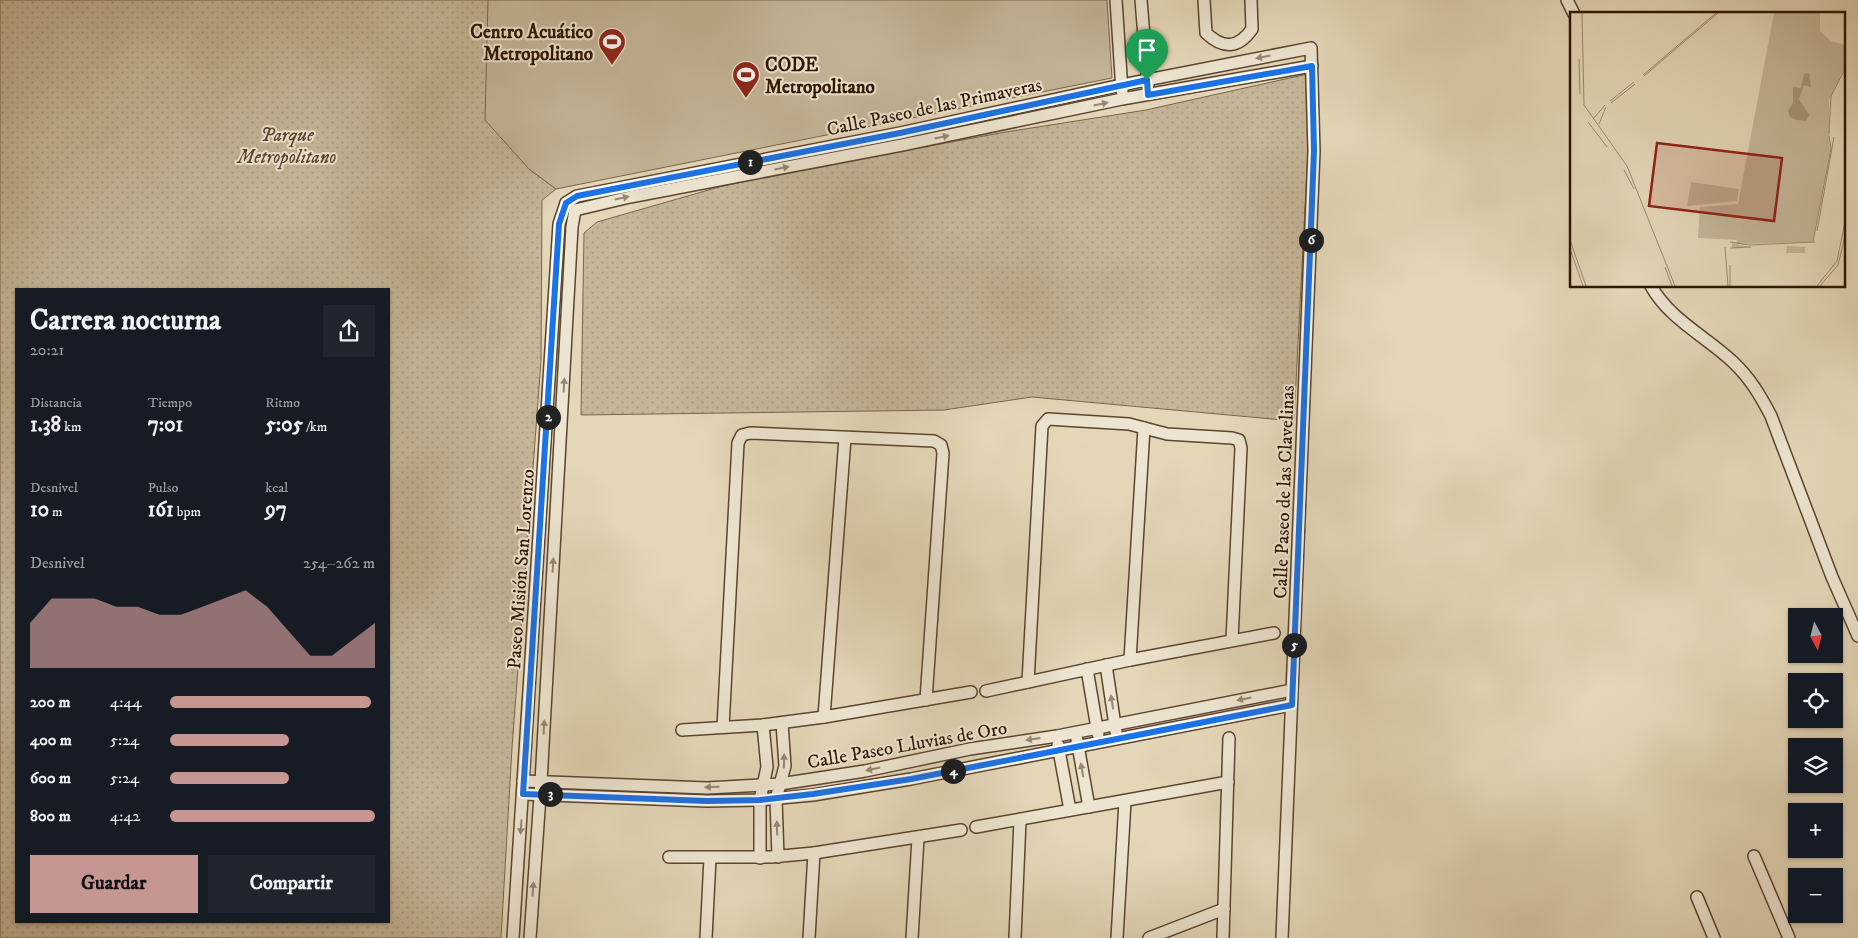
<!DOCTYPE html>
<html lang="es">
<meta charset="utf-8">
<style>
body{margin:0;font-family:"IM FELL DW Pica",serif;background:#20242c;color:#f1f3f6;height:100vh;display:flex;flex-direction:column;font-size:19px;white-space:nowrap}
*{box-sizing:border-box;margin:0}
p{font-size:16px;color:#9ea1a6}
.icon{flex:none;width:28px;height:28px;fill:none;stroke:currentColor;stroke-width:2;stroke-linecap:round;stroke-linejoin:round}
.map{position:relative;flex:1;overflow:hidden}
.panel{position:absolute;left:15px;top:288px;width:375px;height:635px;display:flex;flex-direction:column;background:#171b24;border-radius:0px;box-shadow:0 1px 4px #0004}
.panel>*{flex:none}
.needle{width:32px;rotate:173deg}
.controls{position:absolute;left:1788px;top:608px;display:grid;gap:10px}
.controls a{display:grid;place-items:center;width:55px;height:55px;border-radius:0px;background:#171b24;box-shadow:0 1px 4px #0004;font-size:25px}
.pin{position:absolute;display:grid;place-items:center;width:42px;height:42px;color:#fff;margin:-51px -21px;border-radius:50% 50% 50% 0;rotate:-45deg;box-shadow:0 0 5px #0007}
.pin .icon{rotate:45deg}
.km{position:absolute;width:25px;height:25px;margin:-12px;border-radius:50%;background:#222;color:#fff;font-size:14px;line-height:25px;text-align:center}
.round{display:grid;place-items:center;flex:none;width:52px;height:52px;border-radius:0px;background:#20242c}
.head{display:flex;align-items:center;justify-content:space-between;height:85px;padding:0 15px}
h1{font-size:28px;font-weight:800;line-height:38px}
.stats{display:grid;grid-template-columns:repeat(3,1fr);gap:8px;height:85px;padding:5px 15px}
.stats div{display:grid;align-content:center}
.stats b{font-size:21px;font-weight:800}
.stats small{font-size:14px;font-weight:400}
.stats p{font-size:14px}
.chart{height:140px;padding:10px 15px}
.chart p{display:flex;justify-content:space-between}
.chart svg{width:100%;height:90px;margin-top:5px;fill:#c59692;opacity:.7}
.button{display:flex;gap:10px;margin-top:auto;padding:10px 15px}
.button a{flex:1;height:58px;border-radius:0px;background:#c59692;color:#111;font-size:20px;font-weight:800;line-height:58px;text-align:center}
.button a+a{background:#20242c;color:#f1f3f6}
ul{padding:0 15px;list-style:none;font-size:16px}
li{display:grid;grid-template-columns:80px 60px 1fr;align-items:center;height:38px}
li i{height:12px;border-radius:6px;background:#c59692}
.map>svg:first-child{display:block}
</style>
<div class="map">
<svg width="1858" height="938" viewBox="0 0 1858 938">
<defs>
<pattern id="green-dots" width="8" height="8" patternUnits="userSpaceOnUse" patternTransform="scale(1.25)"><rect width="8" height="8" fill="#c5b699"/><path d="M2 2h.1M6 6h.1" fill="none" stroke="#aa9c82" stroke-width="1.8" stroke-linecap="round"/></pattern>
</defs>
<rect width="100%" height="100%" fill="#e4d7b8"/>
<filter id="stains"><feTurbulence type="fractalNoise" baseFrequency=".004" numOctaves="4"/><feColorMatrix values="0 0 0 0 .2 0 0 0 0 .09 0 0 0 0 .02 0 0 0 .5 -.17"/></filter>
<radialGradient id="worn" r=".72"><stop offset=".6" stop-color="#630" stop-opacity="0"/><stop offset="1" stop-color="#630" stop-opacity=".3"/></radialGradient>
<g fill="url(#green-dots)" stroke="#79654d" fill-rule="evenodd">
<path d="M0 0H489L529 169 556 189 542 200 541 361 512 748 501 938H0ZM16 289H389V921H16Z"/>
<polygon points="1312,73 1294,421 1032,397 944,410 581,415 584,233 597,222 719,187 803,169 1006,132 1146,110"/>
</g>
<polygon fill="#c5b699" stroke="#79654d" points="488,0 1107,0 1112,78 556,189 529,169 485,120"/>
<g fill="none" stroke-linecap="round" stroke-linejoin="round">
<defs>
<g id="minor">
<polyline points="1116,0 1122,91"/>
<polyline points="1141,0 1148,85"/>
<path d="M1204 0 1206 33C1223 49 1238 49 1252 29L1251 0"/>
<polyline points="1567,0 1574,14"/>
<polyline points="566,203 577,196 900,133 1121,85 1311,48 1314,151 1282,938"/>
<polyline points="575,210 630,197 902,145 1122,99 1312,66"/>
<path d="M1651 286C1670 320 1707 337 1733 362 1750 378 1760 395 1771 416L1832 577 1858 636"/>
<polyline points="1130,660 1144,428"/>
<polyline points="1106,665 1116,732"/>
<polyline points="1087,669 1098,734"/>
<polyline points="1028,682 1042,426 1048,419 1129,424 1167,434 1232,438 1239,440 1241,448 1232,640"/>
<polyline points="986,691 1130,660 1274,633"/>
<polyline points="824,717 845,438"/>
<polyline points="723,727 738,443 742,435 750,433 934,441 941,445 943,453 926,700"/>
<polyline points="682,730 763,725 824,717 971,692"/>
<polyline points="1077,740 1089,807"/>
<polyline points="1058,745 1070,810"/>
<polyline points="523,781 707,788 780,784 865,771 970,749 1057,736 1292,690"/>
<polyline points="523,794 707,801 760,800 813,795 911,779 1291,705"/>
<polyline points="976,827 1228,782"/>
<polyline points="1754,856 1789,938"/>
<polyline points="669,857 771,857 814,853 961,830"/>
<polyline points="778,857 776,799 785,766 782,723"/>
<polyline points="760,858 760,800 767,767 763,725"/>
<polyline points="1697,897 1714,938"/>
<polyline points="513,938 559,224 566,203"/>
<polyline points="530,938 541,782 572,227 575,210"/>
<polyline points="706,938 710,858"/>
<polyline points="809,938 814,853"/>
<polyline points="912,938 918,838"/>
<polyline points="1015,938 1020,820"/>
<polyline points="1117,938 1125,801"/>
<polyline points="1149,938 1224,909"/>
<polyline points="1223,938 1229,738"/>
</g>
</defs>
<use href="#minor" stroke="#5b452f" stroke-width="14"/>
<use href="#minor" stroke="#ede5d1" stroke-width="11"/>
</g>
<defs><path id="oneway-solid" d="M-6-.8H1V-3.2L6.5 0L1 3.2V.8H-6Z" transform="scale(1.25)"/></defs>
<g fill="#978773">
<use href="#oneway-solid" transform="translate(1263 57) rotate(169)"/>
<use href="#oneway-solid" transform="translate(1101 104) rotate(-12)"/>
<use href="#oneway-solid" transform="translate(942 137) rotate(-12)"/>
<use href="#oneway-solid" transform="translate(782 168) rotate(-11)"/>
<use href="#oneway-solid" transform="translate(622 198) rotate(-12)"/>
<use href="#oneway-solid" transform="translate(564 385) rotate(-87)"/>
<use href="#oneway-solid" transform="translate(553 565) rotate(-87)"/>
<use href="#oneway-solid" transform="translate(1244 699) rotate(169)"/>
<use href="#oneway-solid" transform="translate(1112 702) rotate(-99)"/>
<use href="#oneway-solid" transform="translate(544 727) rotate(-87)"/>
<use href="#oneway-solid" transform="translate(1033 739) rotate(172)"/>
<use href="#oneway-solid" transform="translate(784 761) rotate(-89)"/>
<use href="#oneway-solid" transform="translate(873 769) rotate(168)"/>
<use href="#oneway-solid" transform="translate(1082 770) rotate(-100)"/>
<use href="#oneway-solid" transform="translate(712 787) rotate(179)"/>
<use href="#oneway-solid" transform="translate(521 827) rotate(94)"/>
<use href="#oneway-solid" transform="translate(777 828) rotate(-92)"/>
<use href="#oneway-solid" transform="translate(533 889) rotate(-86)"/>
</g>
<g fill="none" stroke-linecap="round" stroke-linejoin="round">
<defs>
<polygon id="route" points="1312,66 1314,151 1292,705 911,779 813,794 760,800 707,801 523,794 559,224 566,203 577,196 900,133 1147,80 1148,95"/>
</defs>
<use href="#route" stroke="#fff" stroke-width="10"/>
<use href="#route" stroke="#1a73e8" stroke-width="6"/>
</g>
<defs>
<symbol id="stadium-pin" viewBox="-11 -11 22 30"><path d="M0 17L-7.5 6A9.5 9.5 0 1 1 7.5 6Z" fill="#8f2418" stroke="#ede5d1"/><path d="M0-5a6.5 5 0 1 0 0 10a6.5 5 0 1 0 0-10ZM-3.5-1.8h7v3.6h-7Z" fill="#fff"/></symbol>
</defs>
<g fill-rule="evenodd">
<use href="#stadium-pin" x="596" y="26" width="32" height="43"/>
<use href="#stadium-pin" x="730" y="59" width="32" height="43"/>
</g>
<g text-anchor="middle" stroke-width="4" stroke-linejoin="round" paint-order="stroke">
<g font-size="19" font-weight="bold" fill="#2d1401" stroke="#ede5d1" text-anchor="end">
<text x="593" y="38">Centro Acuático<tspan x="593" dy="22">Metropolitano</tspan></text>
<text x="765" y="71" text-anchor="start">CODE<tspan x="765" dy="22">Metropolitano</tspan></text>
</g>
<g font-size="19" fill="#2d1401" stroke="#ede5d1">
<text transform="translate(934 106) rotate(-12)" y="7">Calle Paseo de las Primaveras</text>
<text transform="translate(1283 492) rotate(-88)" y="7">Calle Paseo de las Clavelinas</text>
<text transform="translate(520 569) rotate(-86)" y="7">Paseo Misión San Lorenzo</text>
<text transform="translate(907 744) rotate(-10)" y="7">Calle Paseo Lluvias de Oro</text>
</g>
<g font-size="19" font-style="italic" fill="#5b452f" stroke="#ede5d1">
<text x="287" y="141">Parque<tspan x="287" dy="22">Metropolitano</tspan></text>
</g>
</g>
<g transform="translate(1570 12)">
<rect width="275" height="275" fill="#e4d7b8"/>
<path d="M204 1H250V19L261 29 275 33V55L259 88 260 137 243 230 167 232 179 235 162 236V231L166 232 170 212 168 192ZM121 170 169 177 167 189 117 194Z" fill="#c5b699"/>
<path d="M168 192 173 197 167 228 128 226 130 195ZM217 234 235 235V241H216Z" fill="#c5b699"/>
<path d="M239 61 241 75 234 73 229 87 239 103 236 109 227 108 220 105 218 99 223 91V75L231 76 234 62Z" fill="#a6957a"/>
<path fill="none" stroke="#9b896f" stroke-width="1" d="M12 1 14 93 57 154 105 274M9 47 10 82M73 63 146 1M74 64 148 1M40 89 64 70M41 91 65 72M24 106 35 93M18 110 37 135M29 112 36 95M259 121 261 84 275 57M54 158 64 177M247 219 264 125M0 228 16 274M160 230 179 233 245 230M243 230 261 136 259 124M155 235 158 274M160 236 181 235M0 237 13 274M95 255 102 274M160 274V253M247 274 267 249 275 210M250 274 268 253 275 224"/>
<path fill="#8f2418" fill-opacity="0.15" stroke="#8f2418" stroke-width="2.5" d="M87 131 212 146 204 209 79 194Z"/>
<rect width="275" height="275" fill="none" stroke="#2d1401" stroke-width="2.5"/>
</g>
<rect width="100%" height="100%" filter="url(#stains)"/>
<rect width="100%" height="100%" fill="url(#worn)"/>
</svg>
<div class="controls">
<a><svg class="needle" viewBox="-14 -14 28 28"><path d="M0-13l5 13h-10z" fill="#e53935"/><path d="M0 13l5-13h-10z" fill="#9ea1a6"/></svg></a>
<a><svg class="icon" aria-label="locate" viewBox="0 0 24 24"><circle cx="12" cy="12" r="6"/><path d="M12 2v4M12 18v4M2 12h4M18 12h4"/></svg></a>
<a><svg class="icon" aria-label="layers" viewBox="0 0 24 24"><path d="M12 4l9 5-9 5-9-5zM3 14l9 5 9-5"/></svg></a>
<a>+</a>
<a>−</a>
</div>
<div class="pin" style="left:1147px;top:80px;background:#1e9e55"><svg class="icon" aria-label="arrive" viewBox="0 0 24 24"><path d="M6 21V4h12l-3 4 3 4H6"/></svg></div>
<b class="km" style="left:750px;top:162px">1</b>
<b class="km" style="left:548px;top:417px">2</b>
<b class="km" style="left:550px;top:794px">3</b>
<b class="km" style="left:953px;top:771px">4</b>
<b class="km" style="left:1294px;top:645px">5</b>
<b class="km" style="left:1311px;top:240px">6</b>
<section class="panel">
<div class="head"><div><h1>Carrera nocturna</h1><p>20:21</p></div><a class="round"><svg class="icon" aria-label="share" viewBox="0 0 24 24"><path d="M12 15V3M7 8l5-5 5 5M5 13v7h14v-7"/></svg></a></div>
<div class="stats">
<div><p>Distancia</p><b>1.38<small> km</small></b></div>
<div><p>Tiempo</p><b>7:01</b></div>
<div><p>Ritmo</p><b>5:05<small> /km</small></b></div>
</div>
<div class="stats">
<div><p>Desnivel</p><b>10<small> m</small></b></div>
<div><p>Pulso</p><b>161<small> bpm</small></b></div>
<div><p>kcal</p><b>97</b></div>
</div>
<div class="chart"><p><span>Desnivel</span>254–262 m</p>
<svg viewBox="0 0 160 44" preserveAspectRatio="none"><path d="M0 44V22L10 10L20 10L30 10L40 14L50 14L60 18L70 18L80 14L90 10L100 6L110 14L120 26L130 38L140 38L150 30L160 22V44z"/></svg>
</div>
<ul>
<li><b>200 m</b>4:44<i style="width:98%"></i></li>
<li><b>400 m</b>5:24<i style="width:58%"></i></li>
<li><b>600 m</b>5:24<i style="width:58%"></i></li>
<li><b>800 m</b>4:42<i style="width:100%"></i></li>
</ul>
<div class="button"><a>Guardar</a><a>Compartir</a></div>
</section>
</div>
